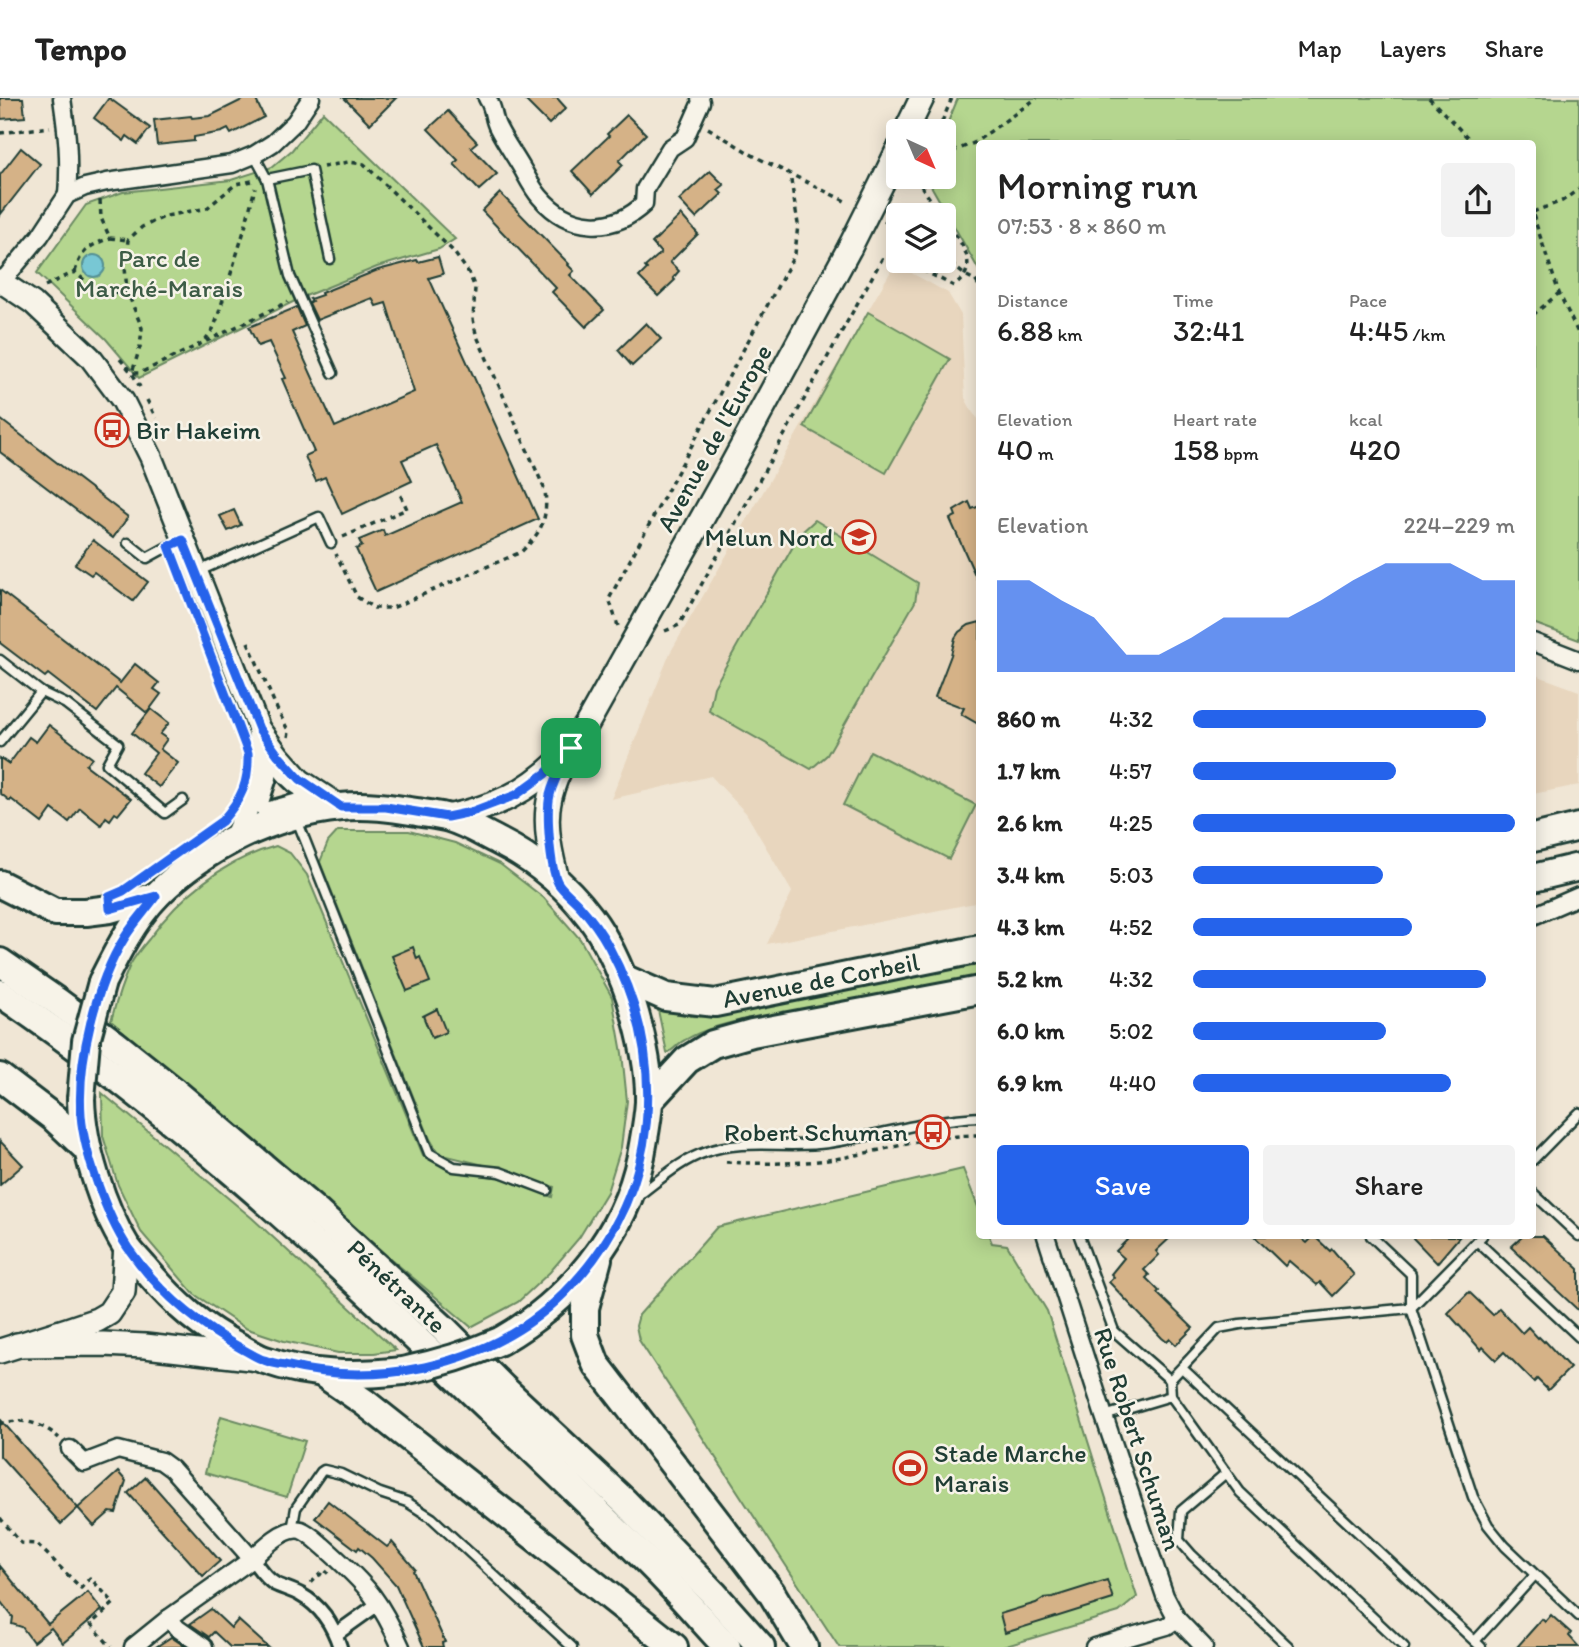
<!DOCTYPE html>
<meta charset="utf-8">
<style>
body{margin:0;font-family:Itim,sans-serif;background:#f2f2f2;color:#222;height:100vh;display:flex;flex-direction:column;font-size:26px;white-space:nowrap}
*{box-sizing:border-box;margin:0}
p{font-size:23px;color:#767676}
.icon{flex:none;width:38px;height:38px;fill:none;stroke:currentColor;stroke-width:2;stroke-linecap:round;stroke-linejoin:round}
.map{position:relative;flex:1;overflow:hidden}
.drawer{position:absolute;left:976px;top:42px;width:560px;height:1099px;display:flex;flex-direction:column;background:#fff;border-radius:7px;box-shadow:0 4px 18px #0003}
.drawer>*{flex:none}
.needle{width:46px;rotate:136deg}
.fabs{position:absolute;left:886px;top:21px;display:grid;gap:14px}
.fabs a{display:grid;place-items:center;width:70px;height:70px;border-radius:7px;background:#fff;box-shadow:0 4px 18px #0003;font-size:35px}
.pin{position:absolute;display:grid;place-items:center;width:60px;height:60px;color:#fff;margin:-30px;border-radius:14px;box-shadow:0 4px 10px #0006}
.round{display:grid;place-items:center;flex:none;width:74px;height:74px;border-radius:7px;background:#f2f2f2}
.headline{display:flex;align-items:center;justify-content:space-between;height:119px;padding:0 21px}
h1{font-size:38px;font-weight:600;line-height:52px}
.stats{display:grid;grid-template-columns:repeat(3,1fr);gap:10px;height:119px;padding:7px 21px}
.stats div{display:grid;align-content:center}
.stats b{font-size:30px;font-weight:600}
.stats small{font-size:19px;font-weight:400}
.stats p{font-size:19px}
.chart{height:196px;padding:14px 21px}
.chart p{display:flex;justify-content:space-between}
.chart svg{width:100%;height:126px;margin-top:7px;fill:#2563eb;opacity:.7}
.button{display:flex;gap:14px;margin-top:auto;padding:14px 21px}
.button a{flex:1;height:80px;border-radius:7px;background:#2563eb;color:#fff;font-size:28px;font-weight:600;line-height:80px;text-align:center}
.button a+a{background:#f2f2f2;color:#222}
ul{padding:0 21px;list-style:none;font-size:23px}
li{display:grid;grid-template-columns:112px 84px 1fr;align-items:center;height:52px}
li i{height:18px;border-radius:9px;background:#2563eb}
header{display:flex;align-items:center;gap:42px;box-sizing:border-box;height:98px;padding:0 35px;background:#fff;border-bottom:2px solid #e0e0e0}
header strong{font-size:33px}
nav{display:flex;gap:38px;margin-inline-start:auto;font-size:24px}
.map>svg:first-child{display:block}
</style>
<header>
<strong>Tempo</strong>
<nav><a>Map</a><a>Layers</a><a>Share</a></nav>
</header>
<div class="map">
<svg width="1579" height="1549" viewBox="0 0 1579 1549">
<rect width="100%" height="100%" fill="#f0e6d5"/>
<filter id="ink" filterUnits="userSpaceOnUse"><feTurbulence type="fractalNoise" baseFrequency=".0143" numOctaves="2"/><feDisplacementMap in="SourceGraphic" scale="14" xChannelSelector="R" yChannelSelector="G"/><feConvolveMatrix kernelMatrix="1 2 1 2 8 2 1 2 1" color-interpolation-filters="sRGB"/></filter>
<g filter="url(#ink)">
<g fill="#e8d6be">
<polygon points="895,166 948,195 961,217 965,300 973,315 980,323 980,804 767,846 792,794 746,715 711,678 611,701 670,555"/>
<polygon points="1533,576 1579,593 1579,687 1533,696"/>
</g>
<g fill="#b5d68f" stroke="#6a8a62" stroke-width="2">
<polygon points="958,0 1579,0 1579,542 1533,525 1533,46 980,46 980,174 926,79 943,79 943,36"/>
<polygon points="323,14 455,141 439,151 377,169 303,199 139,280 106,241 37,175 86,107 123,94 231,82 272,69 292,52"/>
<polygon points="868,214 950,261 886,375 804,329"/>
<polygon points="815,422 918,485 915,504 827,657 811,671 709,613 714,589 800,436"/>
<polygon points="870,653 976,707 949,761 843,707"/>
<path d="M338 733H409L455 745 500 766 544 800 580 841 612 899 622 955 627 1003 621 1049 607 1094 579 1140 550 1174 518 1204 471 1229 111 923C116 904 122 885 130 867 135 858 142 849 149 841 180 798 224 762 276 748L290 755 307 777 423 1057 449 1072 514 1082 552 1099 554 1089 496 1070 439 1056 430 1041 320 764 328 744Z"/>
<path d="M980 863V879L760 922 759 918C733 924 708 929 685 942 678 945 674 952 667 955L658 912 661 910C696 925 722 917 758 911V906Z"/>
<polygon points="102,995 252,1120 396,1252 374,1255 338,1255 284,1243 245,1230 194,1196 141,1134 118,1087 103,1038"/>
<polygon points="963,1071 980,1114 980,1138 989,1138 992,1145 1007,1147 1047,1213 1137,1499 1119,1514 1003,1549 839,1549 639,1242 636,1228 639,1217 717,1129"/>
<polygon points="221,1318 305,1343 287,1399 205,1375"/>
</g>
<circle fill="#78c7d4" stroke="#549094" stroke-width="2" cx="94" cy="168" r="11"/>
<g fill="#d5b287" stroke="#1f3d34" stroke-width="2">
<polygon points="0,0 23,0 25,19 1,21"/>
<polygon points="109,0 150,30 138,46 127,38 124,43 94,20"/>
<polygon points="246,0 255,0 264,19 231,36 228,31 222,34 194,39 194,43 157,47 154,22 191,18 192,20 210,18"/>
<polygon points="344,0 396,0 370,26"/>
<polygon points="523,0 557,0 566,10 549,26"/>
<polygon points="448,13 477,44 471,49 497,76 479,92 454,66 458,62 428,31"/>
<polygon points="627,17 646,36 619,63 623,67 593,96 572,73 609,38 607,36"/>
<polygon points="21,50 40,66 0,117 0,77"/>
<polygon points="710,73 724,87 718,92 722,96 696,120 679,102"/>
<polygon points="500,95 569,166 568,167 574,173 570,177 604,212 586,229 552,194 556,190 482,113"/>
<polygon points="681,117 698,136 670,164 679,173 673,180 675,182 658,198 639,179 647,171 645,169 661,155 652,145"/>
<polygon points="438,159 443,176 429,180 538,421 376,494 356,451 362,448 359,442 383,432 385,438 462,404 436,347 402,362 412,383 342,416 325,379 316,383 311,373 305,358 314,354 282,281 286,280 269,244 258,248 249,229 297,209 305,228 292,234 335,329 414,294 386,205 376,208 372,200 317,222 309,205 312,203 310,201 322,197 321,195 378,172 417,162 418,164"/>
<polygon points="646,225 661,241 632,268 618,252"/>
<polygon points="0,321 128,419 113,440 0,354"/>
<polygon points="969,404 972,411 980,408 980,488 950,421 956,418 954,413"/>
<polygon points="234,412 241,427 228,433 220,418"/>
<polygon points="93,442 148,484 133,503 94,474 91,477 75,466"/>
<polygon points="0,492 120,585 135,566 159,585 154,591 161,596 147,615 116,590 97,614 48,576 45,579 0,545"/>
<polygon points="980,524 980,627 961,616 964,610 935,599 951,557 955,540 959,534 969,527"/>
<polygon points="151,611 169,625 160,636 167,641 160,651 178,665 159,689 141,675 156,655 132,635"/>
<polygon points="49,627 92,660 86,667 131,701 118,717 115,715 110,722 106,719 101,727 80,710 69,724 52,711 42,725 11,701 10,703 0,695 0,660 9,666 29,639 36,644"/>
<polygon points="413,849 417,861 420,859 430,884 407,893 392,858"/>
<polygon points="437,911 446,934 432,940 423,918"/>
<polygon points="0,1043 23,1067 0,1087"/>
<polygon points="1131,1138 1172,1138 1156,1153 1159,1157 1144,1172 1149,1177 1146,1180 1159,1193 1157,1195 1193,1230 1176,1247 1170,1241 1167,1244 1162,1240 1109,1184 1114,1179 1111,1176 1124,1160 1116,1153"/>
<polygon points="1254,1138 1299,1138 1307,1145 1314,1138 1330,1153 1332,1151 1354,1177 1333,1198 1320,1184 1317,1187 1289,1163 1285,1168"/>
<polygon points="1411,1138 1460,1138 1437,1165"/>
<polygon points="1523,1138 1543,1138 1579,1171 1579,1213 1511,1149"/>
<polygon points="1469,1194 1493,1217 1499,1210 1522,1235 1528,1229 1538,1240 1539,1239 1544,1244 1545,1243 1570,1270 1548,1292 1537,1281 1534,1284 1504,1254 1496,1262 1483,1249 1481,1252 1448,1215"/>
<polygon points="0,1321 78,1410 61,1426 0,1358"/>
<polygon points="118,1374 126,1383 116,1415 110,1414 94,1428 78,1410"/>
<polygon points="146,1379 220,1463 203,1478 128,1395"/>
<polygon points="328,1403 387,1449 392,1444 415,1471 413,1473 445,1544 442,1545 443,1549 424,1549 396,1487 372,1460 359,1449 357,1452 315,1420"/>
<polygon points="0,1468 48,1526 88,1494 102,1512 63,1545 51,1530 33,1544 22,1529 12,1526 13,1519 0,1503"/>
<polygon points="1107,1482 1113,1501 1005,1535 1000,1516 1036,1505 1044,1500 1053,1499"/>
<polygon points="211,1511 231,1530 238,1522 268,1549 230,1549 214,1534 209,1539 190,1526"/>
<polygon points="1551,1517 1571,1535 1569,1538 1579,1549 1517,1549 1542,1521 1545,1524"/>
<polygon points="171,1539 186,1549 156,1549"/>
</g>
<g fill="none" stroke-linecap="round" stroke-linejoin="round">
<defs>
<g id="service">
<polyline points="254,57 267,81 290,178 333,275"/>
<polyline points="267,81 311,72 330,161"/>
<polyline points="128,445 147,460 169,448 183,442"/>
<polyline points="199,473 319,419 331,445"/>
<polyline points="0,562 41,594 66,606 118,646 107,666 165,715 183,702"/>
<polyline points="0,644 41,594"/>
<polyline points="297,722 429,1055 454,1069 500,1074 547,1092"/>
<polyline points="1533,1062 1579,1015"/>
<polyline points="1533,1095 1579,1138"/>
<path d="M636 1097 643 1094C663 1079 682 1062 706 1054 744 1040 788 1051 828 1045 879 1038 928 1021 980 1019"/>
<polyline points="1079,1138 1114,1233 1170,1282"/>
<polyline points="1371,1138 1411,1176 1411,1210 1473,1399 1488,1427 1505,1448 1579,1518"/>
<polyline points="1477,1143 1579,1239"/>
<polyline points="1182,1270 1481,1549"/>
<polyline points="1171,1298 1170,1282 1219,1230 1240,1226 1411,1210 1482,1138"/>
<polyline points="1104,1318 1171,1298 1240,1394 1404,1549"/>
<polyline points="1226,1375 1181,1413 1179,1442 1192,1457 1289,1549"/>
<polyline points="292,1432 296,1410 321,1374 324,1372 341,1376 380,1395 407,1404 432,1420 572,1549"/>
<polyline points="1475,1543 1535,1477"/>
</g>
<g id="pedestrian">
<path d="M271 664H274C279 673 285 680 293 687 298 691 303 693 307 698L305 700 266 711H262L261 708 270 680Z"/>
<path d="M252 1461C259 1470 265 1480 275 1486 283 1490 293 1492 301 1497 321 1508 333 1527 340 1549"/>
<polyline points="336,1536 378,1506"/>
</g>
<g id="minor">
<path d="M62 0C67 35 70 61 67 97"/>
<path d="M487 0C495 11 492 19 498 30 505 44 515 58 523 72 528 81 533 91 540 99 569 133 612 136 644 106L645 91 670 50 685 40 701 4 700 0"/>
<polyline points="0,186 40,138 67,97 85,89 107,84 232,66 254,57 273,45 295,24 311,0"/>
<polyline points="1533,544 1579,562"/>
<polyline points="1533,818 1579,798"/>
<polyline points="1046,1138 1104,1318 1165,1498 1177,1521 1204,1549"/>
<polyline points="70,1351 84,1365 118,1352 161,1363 172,1371 252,1461"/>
<polyline points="169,1520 177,1530 204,1549"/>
<path d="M133 1549 169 1520 252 1461C262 1451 285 1428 301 1432 309 1435 317 1443 323 1448 340 1463 358 1479 372 1497 384 1513 393 1531 401 1549"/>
<polyline points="1094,1549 1167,1528 1177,1521"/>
</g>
<g id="tertiary">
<polyline points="0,183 33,205 90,259 123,303 151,359 259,631 278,657 300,682 341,709"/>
<polyline points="235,740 253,696 258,669 259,631"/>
</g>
<g id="secondary">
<polyline points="906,33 922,0"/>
<polyline points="883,83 898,52"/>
<path d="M447 719C496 709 526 695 562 660"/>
<path d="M558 785C551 759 543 726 550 699 556 673 572 648 587 626L732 367 850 149"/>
<polyline points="17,1247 103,1246 145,1248 259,1261"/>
<polyline points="0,1253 67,1232 97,1222 109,1215 123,1194 126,1147"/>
</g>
<g id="primary">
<polyline points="1533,740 1579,729"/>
<polyline points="1533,780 1579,769"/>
<polyline points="0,786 55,814 86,814 110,811 156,798"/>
<polyline points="0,864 58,904 115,946 174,993 319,1116 443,1230 503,1290 625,1404 713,1495 761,1549"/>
<polyline points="623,880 666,899 715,905 980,851"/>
<path d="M102 884C117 854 133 822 157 797 205 748 273 716 341 709 366 706 392 710 417 714 427 716 439 717 449 720 466 725 482 735 498 743 534 761 566 787 590 819 609 844 621 873 631 902 641 934 650 970 649 1004 648 1022 644 1040 641 1058 625 1137 569 1204 500 1243"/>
<path d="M0 895C164 1006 311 1139 453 1276 517 1337 582 1397 644 1460 673 1488 699 1519 727 1549"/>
<polyline points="0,979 54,1020 87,1051"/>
<path d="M81 1001C82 1046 102 1110 126 1148 132 1157 140 1164 147 1173 176 1207 201 1229 241 1250 249 1254 257 1260 265 1262 310 1278 356 1278 403 1273"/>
<polyline points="649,1003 687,962 713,946 752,935 980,892"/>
<polyline points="598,1161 585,1210 585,1237 596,1266 771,1494 804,1549"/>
<polyline points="322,1275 364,1304 674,1549"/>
</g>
</defs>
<use href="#service" stroke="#1f3d34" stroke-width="13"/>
<use href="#pedestrian" stroke="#1f3d34" stroke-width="18"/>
<use href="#minor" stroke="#1f3d34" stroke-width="21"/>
<use href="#tertiary" stroke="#1f3d34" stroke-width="26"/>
<use href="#secondary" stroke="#1f3d34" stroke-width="28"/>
<use href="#primary" stroke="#1f3d34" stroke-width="32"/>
<g stroke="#1f3d34" stroke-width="3.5" stroke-dasharray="5 5" stroke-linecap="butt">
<polyline points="1429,0 1474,46"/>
<polyline points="708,30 754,58 849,105"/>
<polyline points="938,33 952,0"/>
<polyline points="0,35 50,29"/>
<polyline points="943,57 974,45 1037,0"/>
<path d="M323 69 348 64 364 66 453 153 469 175 475 190 473 221 476 236 545 392C548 421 542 434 521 454L392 510H374L357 499 336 456"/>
<polyline points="920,79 919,85 941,117"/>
<polyline points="252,83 236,86 207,110 166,118 142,129 128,142 125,169 127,193 142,230 140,249 132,275 140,275 288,204"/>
<polyline points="100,102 101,120 110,140 128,142"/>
<polyline points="1533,114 1562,103 1579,91"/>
<polyline points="1533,117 1559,195 1579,237"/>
<polyline points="884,123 898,130"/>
<polyline points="943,160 965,177 975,182 980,189"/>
<path d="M905 163 954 188C984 167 958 141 943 120"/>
<path d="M75 174C81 152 89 148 110 140"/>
<polyline points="45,188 75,174 93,190 107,197 127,193"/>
<polyline points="1533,217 1559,195"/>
<polyline points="205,242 213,231 217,221 244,133 255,90"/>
<polyline points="120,261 132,275 140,289"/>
<polyline points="147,302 156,320"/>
<polyline points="343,439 407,411 400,396"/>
<polyline points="618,528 609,501 795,156 798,126 790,76"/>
<polyline points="665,533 679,527 882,161 896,158 898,159"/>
<polyline points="248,544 277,611 289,634 288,639"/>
<path d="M726 1064C761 1066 800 1066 835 1061 883 1053 931 1037 980 1037"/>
<path d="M0 1326C21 1319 43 1325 59 1340"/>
<polyline points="0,1420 21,1445 37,1446 81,1490 90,1480 114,1505 91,1526 111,1549"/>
<polyline points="311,1485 320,1476 323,1478 328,1473"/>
</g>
<use href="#service" stroke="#f7f3e8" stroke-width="8"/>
<use href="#pedestrian" stroke="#f7f3e8" stroke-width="12"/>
<use href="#minor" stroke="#f7f3e8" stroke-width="16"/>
<use href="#tertiary" stroke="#f7f3e8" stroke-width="21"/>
<use href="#secondary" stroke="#f7f3e8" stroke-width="23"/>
<use href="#primary" stroke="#f7f3e8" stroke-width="26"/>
<defs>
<polyline id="secondary-bridge" points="850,149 883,83"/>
<g id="primary-bridge">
<polyline points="81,1001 86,943 102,884"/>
<path d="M403 1273C437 1266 468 1257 500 1243"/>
</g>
</defs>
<use href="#secondary-bridge" stroke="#1f3d34" stroke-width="28" stroke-linecap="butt"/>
<use href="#primary-bridge" stroke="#1f3d34" stroke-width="32" stroke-linecap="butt"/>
<use href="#secondary-bridge" stroke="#f7f3e8" stroke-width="23"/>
<use href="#primary-bridge" stroke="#f7f3e8" stroke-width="26"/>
</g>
</g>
<g fill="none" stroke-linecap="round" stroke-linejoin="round" filter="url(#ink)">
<defs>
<path id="route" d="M183 442 259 631 278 657 300 681 341 709H386L447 719 471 714 516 697 545 676 571 650C564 665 554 680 550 697 546 714 550 770 558 785 563 793 573 800 579 807 590 819 601 834 609 849 669 962 661 1091 572 1187 533 1230 482 1256 425 1269 377 1279 333 1279 285 1267 278 1266 271 1265 264 1262 257 1260 250 1255 244 1252 198 1227 158 1193 128 1150 107 1119 84 1055 81 1017 77 963 96 885 125 839 134 825 146 812 156 798L110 811 109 799 123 793 222 723C242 700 249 685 248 655L169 448Z"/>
</defs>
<use href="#route" stroke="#fff" stroke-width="14"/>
<use href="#route" stroke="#2563eb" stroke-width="9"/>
</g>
<defs>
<symbol id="bus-ring" viewBox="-11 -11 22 22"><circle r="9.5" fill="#f7f3e8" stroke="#c8321e" stroke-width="1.5"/><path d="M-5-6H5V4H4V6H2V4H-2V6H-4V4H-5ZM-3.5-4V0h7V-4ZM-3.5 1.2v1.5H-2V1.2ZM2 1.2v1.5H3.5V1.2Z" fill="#c8321e"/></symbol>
<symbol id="university-ring" viewBox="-11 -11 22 22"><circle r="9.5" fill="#f7f3e8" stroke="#c8321e" stroke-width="1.5"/><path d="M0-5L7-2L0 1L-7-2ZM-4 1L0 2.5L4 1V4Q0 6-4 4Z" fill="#c8321e"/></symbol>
<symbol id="stadium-ring" viewBox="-11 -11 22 22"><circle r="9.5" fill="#f7f3e8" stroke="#c8321e" stroke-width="1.5"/><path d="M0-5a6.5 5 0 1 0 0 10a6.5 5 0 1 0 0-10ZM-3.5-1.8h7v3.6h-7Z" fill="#c8321e"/></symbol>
</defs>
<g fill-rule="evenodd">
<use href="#bus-ring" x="93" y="313" width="38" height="38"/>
<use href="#university-ring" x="840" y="420" width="38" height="38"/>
<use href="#bus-ring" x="914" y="1015" width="38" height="38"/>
<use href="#stadium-ring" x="891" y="1351" width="38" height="38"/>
</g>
<g text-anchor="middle" stroke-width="5" stroke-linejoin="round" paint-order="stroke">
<g font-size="26" fill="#3d5c46" stroke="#f7f3e8">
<text x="159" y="169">Parc de<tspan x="159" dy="30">Marché-Marais</tspan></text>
</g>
<g font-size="26" fill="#1f3d34" stroke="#f7f3e8" text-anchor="start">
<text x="136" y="341">Bir Hakeim</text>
<text x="834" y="448" text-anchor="end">Melun Nord</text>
<text x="908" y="1043" text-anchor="end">Robert Schuman</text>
<text x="934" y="1364">Stade Marche<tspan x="934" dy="30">Marais</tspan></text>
</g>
<g font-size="26" fill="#1f3d34" stroke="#f7f3e8">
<text transform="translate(714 340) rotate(-61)" y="9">Avenue de l'Europe</text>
<text transform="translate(821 882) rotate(-11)" y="9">Avenue de Corbeil</text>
<text transform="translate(397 1188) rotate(43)" y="9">Pénétrante</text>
<text transform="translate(1138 1341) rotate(72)" y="9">Rue Robert Schuman</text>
</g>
</g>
</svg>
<div class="fabs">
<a><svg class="needle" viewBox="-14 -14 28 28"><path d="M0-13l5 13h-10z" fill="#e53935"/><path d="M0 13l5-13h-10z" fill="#767676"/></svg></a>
<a><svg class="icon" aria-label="layers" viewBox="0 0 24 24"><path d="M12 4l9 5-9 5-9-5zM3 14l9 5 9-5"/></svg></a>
</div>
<div class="pin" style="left:571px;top:650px;background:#1e9e55"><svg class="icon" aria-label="arrive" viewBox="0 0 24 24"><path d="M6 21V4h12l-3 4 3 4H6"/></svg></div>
<section class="drawer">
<div class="headline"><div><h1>Morning run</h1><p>07:53 · 8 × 860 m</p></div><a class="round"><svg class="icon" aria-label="share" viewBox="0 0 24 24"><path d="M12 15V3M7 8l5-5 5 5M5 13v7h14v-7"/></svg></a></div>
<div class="stats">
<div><p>Distance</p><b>6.88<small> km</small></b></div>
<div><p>Time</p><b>32:41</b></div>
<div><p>Pace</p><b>4:45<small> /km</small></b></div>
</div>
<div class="stats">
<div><p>Elevation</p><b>40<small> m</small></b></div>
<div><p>Heart rate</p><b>158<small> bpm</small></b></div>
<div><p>kcal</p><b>420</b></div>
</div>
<div class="chart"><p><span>Elevation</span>224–229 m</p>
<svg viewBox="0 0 160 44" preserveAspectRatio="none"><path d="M0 44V12L10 12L20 19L30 25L40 38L50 38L60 32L70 25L80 25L90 25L100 19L110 12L120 6L130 6L140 6L150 12L160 12V44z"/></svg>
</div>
<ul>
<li><b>860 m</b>4:32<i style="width:91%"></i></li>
<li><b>1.7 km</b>4:57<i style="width:63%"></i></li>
<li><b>2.6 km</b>4:25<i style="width:100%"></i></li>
<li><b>3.4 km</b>5:03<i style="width:59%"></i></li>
<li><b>4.3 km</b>4:52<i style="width:68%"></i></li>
<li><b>5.2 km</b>4:32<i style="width:91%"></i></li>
<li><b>6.0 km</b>5:02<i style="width:60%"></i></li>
<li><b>6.9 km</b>4:40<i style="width:80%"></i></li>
</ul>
<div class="button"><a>Save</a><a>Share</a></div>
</section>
</div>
